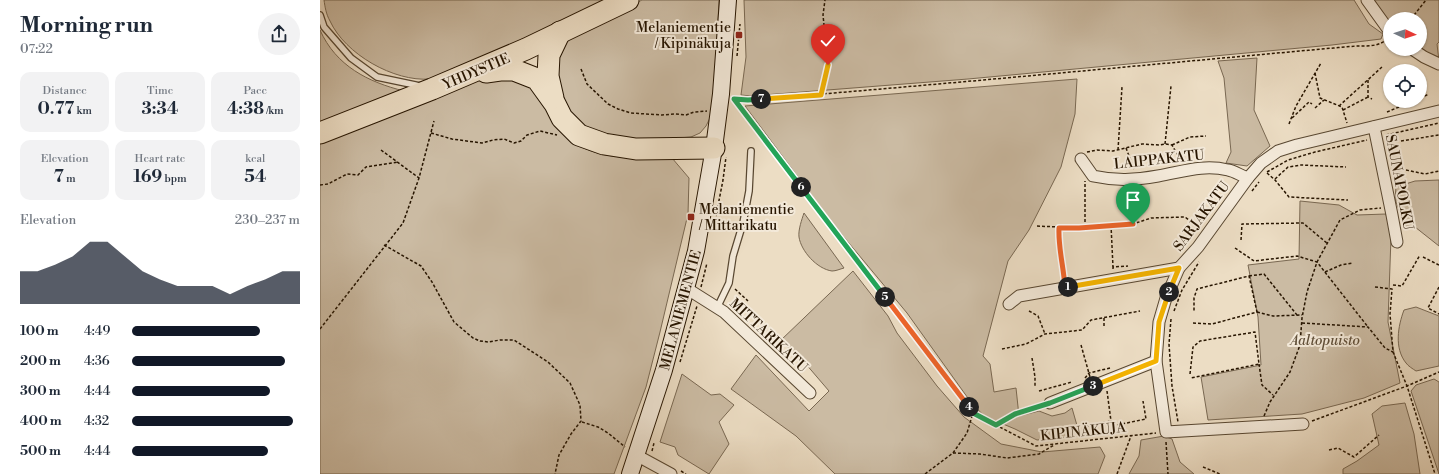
<!DOCTYPE html>
<meta charset="utf-8">
<style>
body{margin:0;font-family:"Libre Bodoni",serif;background:#f2f2f3;color:#1f2937;height:100vh;display:flex;flex-direction:column;font-size:15px;white-space:nowrap}
*{box-sizing:border-box;margin:0}
p{font-size:13px;color:#747a83}
.icon{flex:none;width:22px;height:22px;fill:none;stroke:currentColor;stroke-width:2;stroke-linecap:round;stroke-linejoin:round}
.map{position:relative;flex:1;overflow:hidden}
.sheet{display:flex;flex-direction:column;background:#fff;width:320px}
.sheet>*{flex:none}
.needle{width:26px;rotate:94deg}
.fabs{position:absolute;left:1063px;top:12px;display:grid;gap:8px}
.fabs a{display:grid;place-items:center;width:44px;height:44px;border-radius:50%;background:#fff;box-shadow:0 1px 3px #0004;font-size:20px}
.pin{position:absolute;display:grid;place-items:center;width:34px;height:34px;color:#fff;margin:-41px -17px;border-radius:50% 50% 50% 0;rotate:-45deg;box-shadow:0 0 4px #0007}
.pin .icon{rotate:45deg}
.km{position:absolute;width:20px;height:20px;margin:-10px;border-radius:50%;background:#222;color:#fff;font-size:11px;line-height:20px;text-align:center}
.round{display:grid;place-items:center;flex:none;width:42px;height:42px;border-radius:21px;background:#f2f2f3}
.head{display:flex;align-items:center;justify-content:space-between;height:68px;padding:0 20px}
h1{font-size:22px;font-weight:700;line-height:30px}
.metrics{display:grid;grid-template-columns:repeat(3,1fr);gap:6px;height:68px;padding:4px 20px}
.metrics div{display:grid;align-content:center;border-radius:10px;background:#f2f2f3;text-align:center}
.metrics b{font-size:17px;font-weight:700}
.metrics small{font-size:11px;font-weight:400}
.metrics p{font-size:11px}
.chart{height:112px;padding:8px 20px}
.chart p{display:flex;justify-content:space-between}
.chart svg{width:100%;height:72px;margin-top:4px;fill:#111827;opacity:.7}
ul{padding:0 20px;list-style:none;font-size:13px}
li{display:grid;grid-template-columns:64px 48px 1fr;align-items:center;height:30px}
li i{height:10px;border-radius:5px;background:#111827}
main{display:flex;flex:1;min-height:0}
.map>svg:first-child{display:block}
</style>
<main>
<section class="sheet">
<div class="head"><div><h1>Morning run</h1><p>07:22</p></div><a class="round"><svg class="icon" aria-label="share" viewBox="0 0 24 24"><path d="M12 15V3M7 8l5-5 5 5M5 13v7h14v-7"/></svg></a></div>
<div class="metrics">
<div><p>Distance</p><b>0.77<small> km</small></b></div>
<div><p>Time</p><b>3:34</b></div>
<div><p>Pace</p><b>4:38<small> /km</small></b></div>
</div>
<div class="metrics">
<div><p>Elevation</p><b>7<small> m</small></b></div>
<div><p>Heart rate</p><b>169<small> bpm</small></b></div>
<div><p>kcal</p><b>54</b></div>
</div>
<div class="chart"><p><span>Elevation</span>230–237 m</p>
<svg viewBox="0 0 160 44" preserveAspectRatio="none"><path d="M0 44V24L10 24L20 20L30 15L40 6L50 6L60 15L70 24L80 29L90 33L100 33L110 33L120 38L130 33L140 29L150 24L160 24V44z"/></svg>
</div>
<ul>
<li><b>100 m</b>4:49<i style="width:76%"></i></li>
<li><b>200 m</b>4:36<i style="width:91%"></i></li>
<li><b>300 m</b>4:44<i style="width:82%"></i></li>
<li><b>400 m</b>4:32<i style="width:96%"></i></li>
<li><b>500 m</b>4:44<i style="width:81%"></i></li>
</ul>
</section>
<div class="map">
<svg width="1119" height="474" viewBox="0 0 1119 474">
<rect width="100%" height="100%" fill="#ecddc4"/>
<filter id="stains"><feTurbulence type="fractalNoise" baseFrequency=".005" numOctaves="4"/><feColorMatrix values="0 0 0 0 .2 0 0 0 0 .09 0 0 0 0 .02 0 0 0 .5 -.17"/></filter>
<radialGradient id="worn" r=".72"><stop offset=".6" stop-color="#630" stop-opacity="0"/><stop offset="1" stop-color="#630" stop-opacity=".3"/></radialGradient>
<g fill="#cbbba3" stroke="#796852">
<path d="M4 0H287L188 46 110 79C74 82 25 54 10 21 6 14 5 7 4 0Z"/>
<polygon points="322,0 399,0 395,81 391,116 386,126 380,133 371,137 317,141 296,140 261,125 247,108 237,85 235,53 251,35"/>
<polygon points="424,0 1034,0 1049,24 1063,34 1061,39 1012,45 648,79 431,96 421,95 426,57"/>
<polygon points="1052,0 1119,0 1119,42 1117,44 1119,61 1100,47 1100,19 1070,19 1070,24"/>
<path d="M0 30C16 66 48 82 84 91L0 126Z"/>
<polygon points="937,58 934,110 950,146 927,166 906,163 911,152 904,78 898,61"/>
<path d="M170 76 206 80 260 146C288 161 321 157 352 158L369 178 368 214 340 332 326 387 294 474H0V141L101 101Z"/>
<polygon points="757,79 755,114 741,167 709,230 688,261 663,356 670,364 674,392 696,388 699,416 719,411 732,416 745,413 752,408 760,436 717,440 695,429 664,416 650,401 587,313 513,224 425,106"/>
<polygon points="1119,180 1119,246 1095,227 1085,226 1075,199 1076,187 1095,181"/>
<polygon points="980,201 1019,205 1037,215 1066,214 1071,237 1068,322 1080,383 1044,398 982,414 888,420 881,377 941,365 938,317 928,265 979,259"/>
<path d="M484 213 524 268C520 269 516 271 512 271 497 269 481 251 479 237 478 230 482 219 484 213Z"/>
<polygon points="533,271 568,316 577,333 617,386 644,417 681,444 722,452 780,447 785,456 778,474 515,474 476,436 411,389 436,355 489,411 509,391 479,356 460,341"/>
<path d="M1096 307 1119 316V366L1096 371C1093 369 1088 366 1086 363 1074 348 1078 326 1084 310Z"/>
<polygon points="362,374 391,395 400,394 414,405 399,422 409,444 389,474 358,455 355,447 340,442"/>
<polygon points="1114,379 1119,382 1119,474 1091,391 1096,385"/>
<polygon points="1085,403 1094,434 1100,474 1023,474 1023,469 1037,461 1059,445 1052,414 1062,406"/>
<polygon points="844,436 852,439 860,462 874,474 809,474 819,456 821,440"/>
</g>
<g fill="none" stroke-linecap="round" stroke-linejoin="round">
<defs>
<g id="lane">
<polyline points="0,15 4,27 31,58 57,77 100,86"/>
<polyline points="397,308 409,283 413,256 423,223 429,191 431,151"/>
</g>
<g id="street">
<polyline points="1047,0 1070,32"/>
<polyline points="1092,49 1104,57 1119,64"/>
<polyline points="1054,127 1072,215 1077,242"/>
<path d="M761 159 773 176C796 181 815 180 838 176 862 172 883 164 908 170 915 171 921 176 928 178"/>
<polyline points="366,288 404,312 490,393"/>
<polyline points="689,304 699,296 859,268"/>
<polyline points="730,403 836,361"/>
<polyline points="983,424 846,432 836,361 839,322 846,298 859,268 878,247 928,178 941,163 958,151 977,145 1119,111"/>
<polyline points="316,455 351,474"/>
</g>
<polyline id="secondary" points="310,474 344,370 376,251 394,148 401,94 408,0"/>
<g id="highway">
<polyline points="166,72 180,70 194,70 217,79 235,104 242,118 259,135 284,144 316,149 394,148"/>
<polyline points="233,98 228,76 229,55 240,32"/>
<polyline points="0,133 112,89 206,49 308,0"/>
</g>
</defs>
<use href="#lane" stroke="#584731" stroke-width="8"/>
<use href="#street" stroke="#584731" stroke-width="13"/>
<use href="#secondary" stroke="#271500" stroke-width="18"/>
<use href="#highway" stroke="#271500" stroke-width="23"/>
<g stroke="#271500" stroke-width="1.5" stroke-dasharray="3 2" stroke-linecap="butt">
<polyline points="1091,19 1106,0"/>
<polyline points="417,56 420,24"/>
<polyline points="261,69 267,84 288,104 298,109 311,113 342,115 355,114 366,115 374,112 387,111"/>
<polyline points="995,73 1000,98 1022,107 1027,123"/>
<polyline points="1048,80 1048,97 1052,99"/>
<polyline points="501,95 508,65 503,15 505,0"/>
<polyline points="1100,98 1109,94"/>
<path d="M414 99 428 100C631 84 833 64 1036 46 1046 46 1057 47 1066 40"/>
<polyline points="414,99 653,413 716,446 836,433"/>
<polyline points="1019,106 1062,67"/>
<polyline points="995,108 1004,100"/>
<polyline points="1023,110 1048,97"/>
<polyline points="1067,112 1093,101"/>
<polyline points="972,118 989,102 992,104"/>
<polyline points="969,124 976,106 1001,63"/>
<polyline points="111,133 132,139 162,143 173,140 184,139 194,143 201,141 207,135 220,131 237,135"/>
<polyline points="1066,135 1119,123"/>
<polyline points="1081,141 1119,135"/>
<polyline points="845,144 851,86"/>
<polyline points="852,145 870,137 886,136"/>
<polyline points="806,148 814,169"/>
<polyline points="61,150 99,178"/>
<polyline points="798,150 802,87"/>
<polyline points="767,152 777,150 793,151 822,144 839,145 845,144 852,145 861,161"/>
<polyline points="1086,170 1105,174 1119,171"/>
<polyline points="947,172 968,160 995,152 1047,140"/>
<polyline points="947,173 955,180 969,197 1028,200"/>
<polyline points="955,179 968,167 981,165 1026,167"/>
<polyline points="0,185 8,184 27,174 38,175 46,167 78,162"/>
<polyline points="932,191 939,182"/>
<polyline points="791,225 793,267"/>
<polyline points="394,226 403,180 406,157"/>
<polyline points="717,226 759,228 813,224 831,218 865,217 869,220"/>
<polyline points="765,227 765,181"/>
<path d="M739 228C738 244 739 263 744 278"/>
<polyline points="921,240 922,224 983,223 1008,244"/>
<polyline points="64,245 101,266 112,282 134,322 153,338 160,341 168,342 180,340 194,340 228,362 250,383 260,405 261,421 251,434 239,455 235,474"/>
<polyline points="915,248 934,261 977,256 997,262 1048,327"/>
<polyline points="1103,257 1119,265"/>
<polyline points="793,269 793,267 808,266"/>
<polyline points="1005,272 1021,265 1033,263"/>
<polyline points="929,276 944,274 977,315"/>
<polyline points="1073,285 1082,286 1100,255"/>
<polyline points="381,287 387,263"/>
<polyline points="1055,287 1072,289 1070,314 1073,352 1087,386 1115,474"/>
<polyline points="1119,287 1108,308 1119,314"/>
<polyline points="415,289 428,301"/>
<polyline points="709,311 718,316 725,334"/>
<polyline points="854,311 862,290 879,262"/>
<polyline points="937,312 953,316 982,315"/>
<polyline points="784,318 784,326"/>
<polyline points="851,319 849,344 852,386 858,422"/>
<polyline points="873,323 892,324 937,312 929,276 877,289 874,298 874,312"/>
<polyline points="982,323 1048,327 1065,348 1073,352"/>
<polyline points="0,329 83,223 99,178 114,121"/>
<polyline points="761,345 770,377"/>
<polyline points="682,349 706,344 725,334 762,330 771,320 820,311"/>
<polyline points="712,358 715,377 715,386"/>
<polyline points="360,362 377,306"/>
<polyline points="939,364 942,385 953,395"/>
<polyline points="870,374 873,347 880,341 935,332 939,364 871,378"/>
<polyline points="765,378 769,373 790,368"/>
<polyline points="719,391 752,382"/>
<polyline points="787,391 791,421"/>
<polyline points="944,416 950,402 970,372 980,345 982,318 987,292 997,262 1020,220 1040,210 1061,208"/>
<polyline points="992,421 1087,386 1119,372"/>
<polyline points="262,422 278,427 288,433 305,447"/>
<polyline points="676,425 695,414 720,406"/>
<polyline points="767,426 791,421 792,426 826,419 823,401"/>
<polyline points="846,442 848,474"/>
<polyline points="1009,450 1018,448 1034,457 1059,435"/>
<polyline points="332,451 334,443"/>
<polyline points="633,453 660,454 687,458 719,454 734,445"/>
<polyline points="883,467 900,474"/>
<polyline points="361,471 366,474"/>
<polyline points="605,474 633,453 647,433 653,413"/>
<polyline points="797,474 811,436"/>
</g>
<use href="#lane" stroke="#f3e9d9" stroke-width="5.5"/>
<use href="#street" stroke="#f3e9d9" stroke-width="11"/>
<use href="#secondary" stroke="#f3e9d9" stroke-width="16"/>
<use href="#highway" stroke="#ecddc4" stroke-width="21"/>
</g>
<g fill="none" stroke-linecap="round" stroke-linejoin="round">
<defs>
<path id="split-1" d="M748 287 745 288C744 268 738 248 739 228H759L813 224"/>
<polyline id="split-2" points="748,287 859,268 849,292"/>
<polyline id="split-3" points="773,386 836,361 839,322 849,292"/>
<polyline id="split-4" points="649,407 653,413 676,425 695,414 730,403 773,386"/>
<polyline id="split-5" points="565,297 649,407"/>
<polyline id="split-6" points="481,187 565,297"/>
<polyline id="split-7" points="441,99 428,100 414,99 481,187"/>
<polyline id="split-8" points="441,99 501,95 508,65"/>
</defs>
<use href="#split-1" stroke="#fff" stroke-width="8"/>
<use href="#split-2" stroke="#fff" stroke-width="8"/>
<use href="#split-3" stroke="#fff" stroke-width="8"/>
<use href="#split-4" stroke="#fff" stroke-width="8"/>
<use href="#split-5" stroke="#fff" stroke-width="8"/>
<use href="#split-6" stroke="#fff" stroke-width="8"/>
<use href="#split-7" stroke="#fff" stroke-width="8"/>
<use href="#split-8" stroke="#fff" stroke-width="8"/>
<use href="#split-1" stroke="#f0652b" stroke-width="5"/>
<use href="#split-2" stroke="#f5b400" stroke-width="5"/>
<use href="#split-3" stroke="#f5b400" stroke-width="5"/>
<use href="#split-4" stroke="#22a559" stroke-width="5"/>
<use href="#split-5" stroke="#f0652b" stroke-width="5"/>
<use href="#split-6" stroke="#22a559" stroke-width="5"/>
<use href="#split-7" stroke="#22a559" stroke-width="5"/>
<use href="#split-8" stroke="#f5b400" stroke-width="5"/>
</g>
<g fill="#8f2418" stroke="#f3e9d9" stroke-width="1.5">
<rect x="415" y="31" width="8" height="8" rx="2"/>
<rect x="367" y="213" width="8" height="8" rx="2"/>
</g>
<g text-anchor="middle" stroke-width="4" stroke-linejoin="round" paint-order="stroke">
<g font-size="14" fill="#271500" stroke="#f3e9d9" text-anchor="end">
<text x="411" y="32">Melaniementie<tspan x="411" dy="16">/ Kipinäkuja</tspan></text>
<text x="379" y="214" text-anchor="start">Melaniementie<tspan x="379" dy="16">/ Mittarikatu</tspan></text>
</g>
<g font-size="14" fill="#271500" stroke="#f3e9d9">
<text transform="translate(156 71) rotate(-23)" y="5">YHDYSTIE</text>
<text transform="translate(839 159) rotate(-6)" y="5">LAIPPAKATU</text>
<text transform="translate(1080 182) rotate(79)" y="5">SAUNAPOLKU</text>
<text transform="translate(881 216) rotate(-53)" y="5">SARJAKATU</text>
<text transform="translate(360 310) rotate(-75)" y="5">MELANIEMENTIE</text>
<text transform="translate(449 335) rotate(43)" y="5">MITTARIKATU</text>
<text transform="translate(763 431) rotate(-6)" y="5">KIPINÄKUJA</text>
</g>
<g font-size="14" font-style="italic" fill="#604f39" stroke="#f3e9d9">
<text x="1005" y="345">Aaltopuisto</text>
</g>
</g>
<rect width="100%" height="100%" filter="url(#stains)"/>
<rect width="100%" height="100%" fill="url(#worn)"/>
</svg>
<div class="fabs">
<a><svg class="needle" viewBox="-14 -14 28 28"><path d="M0-13l5 13h-10z" fill="#e53935"/><path d="M0 13l5-13h-10z" fill="#747a83"/></svg></a>
<a><svg class="icon" aria-label="locate" viewBox="0 0 24 24"><circle cx="12" cy="12" r="6"/><path d="M12 2v4M12 18v4M2 12h4M18 12h4"/></svg></a>
</div>
<div class="pin" style="left:813px;top:224px;background:#1e9e55"><svg class="icon" aria-label="arrive" viewBox="0 0 24 24"><path d="M6 21V4h12l-3 4 3 4H6"/></svg></div>
<div class="pin" style="left:508px;top:65px;background:#d93025"><svg class="icon" aria-label="check" viewBox="0 0 24 24"><path d="M5 12l5 5 9-10"/></svg></div>
<b class="km" style="left:748px;top:287px">1</b>
<b class="km" style="left:849px;top:292px">2</b>
<b class="km" style="left:773px;top:386px">3</b>
<b class="km" style="left:649px;top:407px">4</b>
<b class="km" style="left:565px;top:297px">5</b>
<b class="km" style="left:481px;top:187px">6</b>
<b class="km" style="left:441px;top:99px">7</b>
</div>
</main>
